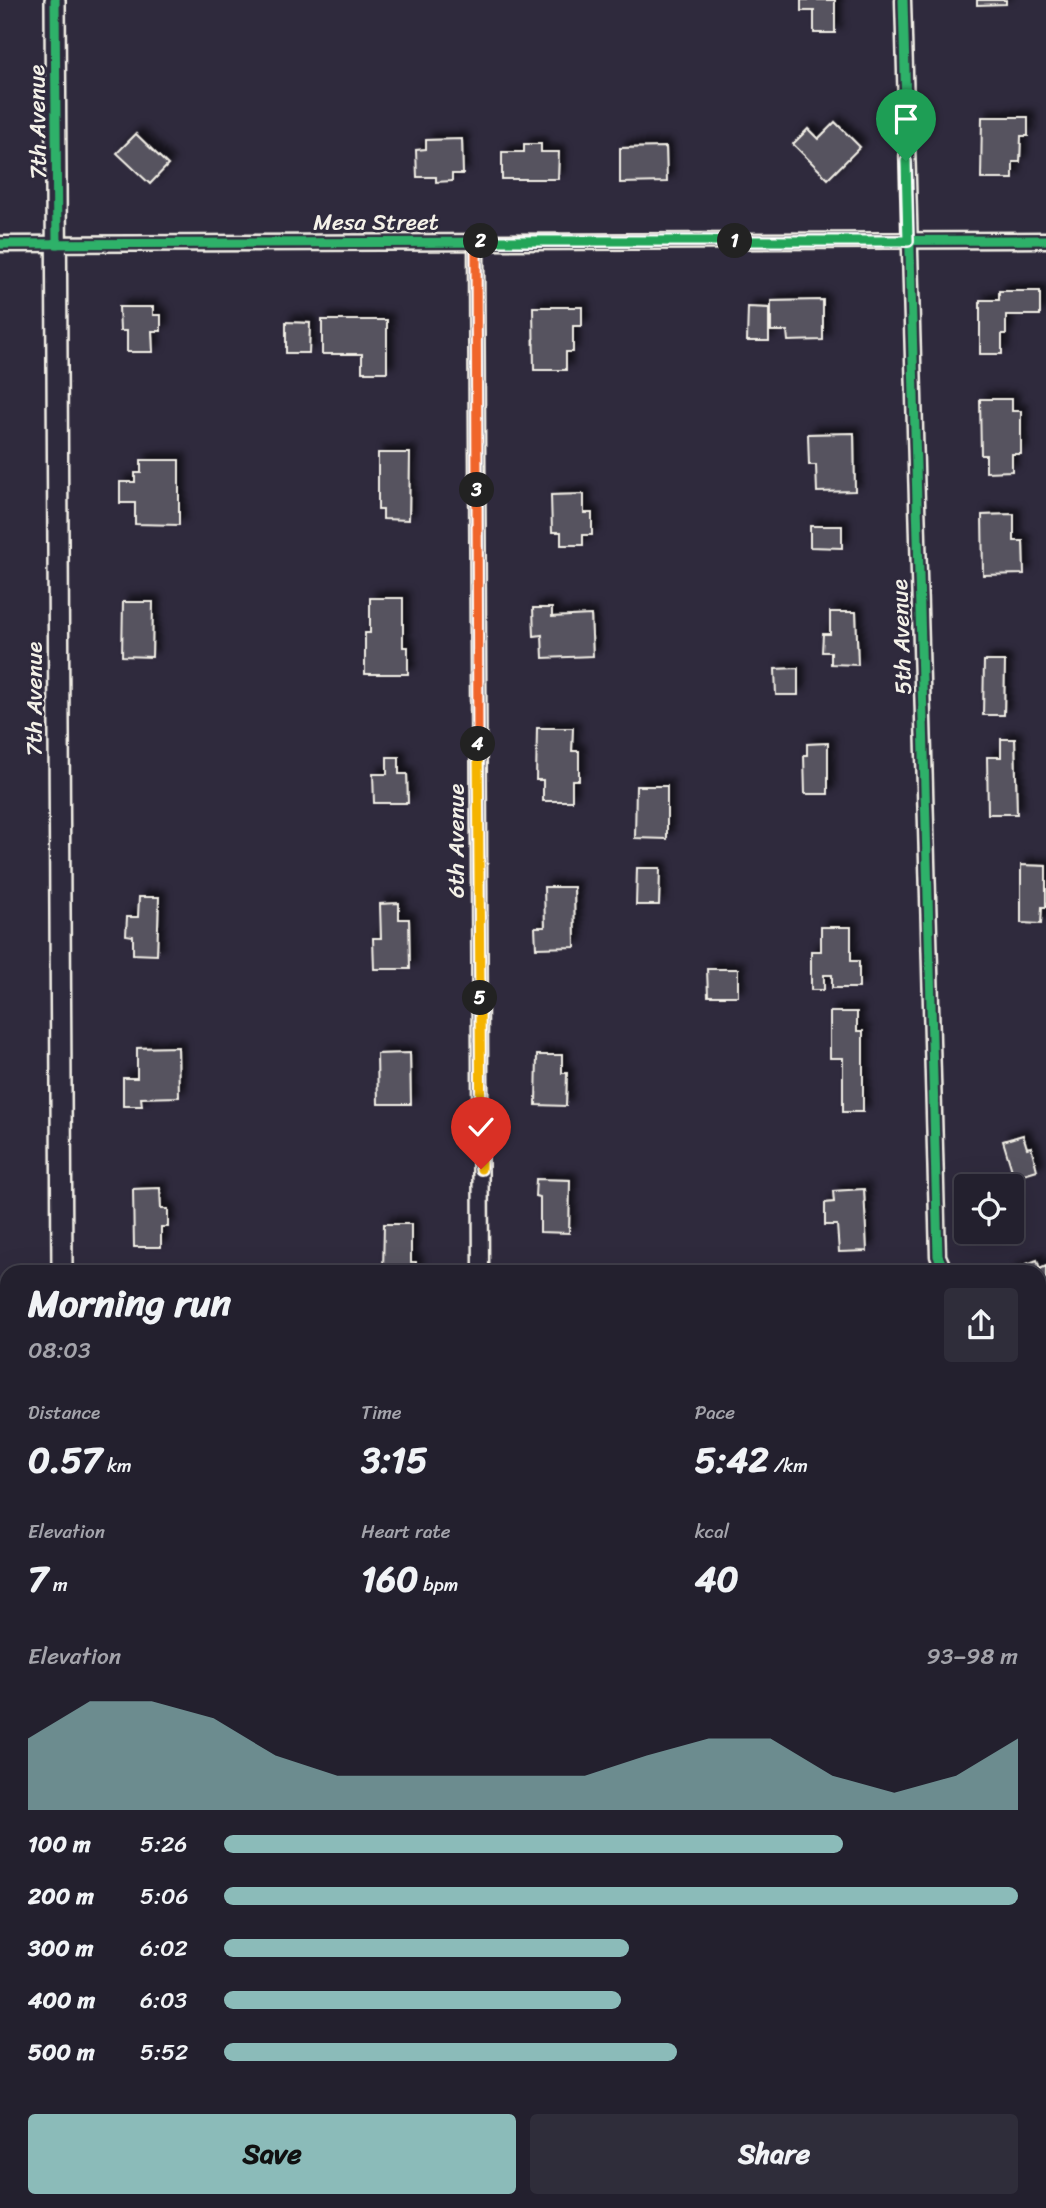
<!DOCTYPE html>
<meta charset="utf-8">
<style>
body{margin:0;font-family:Sriracha,sans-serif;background:#2f2d3a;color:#f1f3f6;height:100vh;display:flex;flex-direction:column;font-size:26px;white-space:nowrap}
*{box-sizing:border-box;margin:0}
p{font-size:23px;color:#a3a3aa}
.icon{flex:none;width:38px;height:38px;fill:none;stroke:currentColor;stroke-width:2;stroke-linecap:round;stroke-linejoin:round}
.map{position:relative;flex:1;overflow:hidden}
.side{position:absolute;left:0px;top:1265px;width:1046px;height:943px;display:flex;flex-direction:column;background:#23202e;border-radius:21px 21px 0 0;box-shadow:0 7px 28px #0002,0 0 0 2px #403e4a}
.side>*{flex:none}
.fabs{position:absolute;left:954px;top:1174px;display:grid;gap:14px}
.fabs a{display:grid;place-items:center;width:70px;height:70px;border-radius:7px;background:#23202e;box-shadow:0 7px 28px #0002,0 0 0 2px #403e4a;font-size:35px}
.pin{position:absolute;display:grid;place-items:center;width:60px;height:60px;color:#fff;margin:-72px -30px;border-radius:50% 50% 50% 0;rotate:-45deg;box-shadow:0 0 7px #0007}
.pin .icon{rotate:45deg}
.km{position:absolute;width:35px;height:35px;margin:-18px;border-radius:50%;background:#222;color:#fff;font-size:19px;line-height:35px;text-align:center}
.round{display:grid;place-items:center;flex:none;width:74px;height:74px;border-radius:7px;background:#2f2d3a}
.headline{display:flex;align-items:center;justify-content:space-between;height:119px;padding:0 28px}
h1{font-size:38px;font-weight:800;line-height:52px}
.figures{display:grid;grid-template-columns:repeat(3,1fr);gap:10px;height:119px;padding:7px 28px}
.figures div{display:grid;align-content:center}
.figures b{font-size:35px;font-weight:800}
.figures small{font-size:19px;font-weight:400}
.figures p{font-size:19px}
.chart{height:196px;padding:14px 28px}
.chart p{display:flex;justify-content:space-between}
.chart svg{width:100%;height:126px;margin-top:7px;fill:#8bbbb9;opacity:.7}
.cta{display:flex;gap:14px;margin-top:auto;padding:14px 28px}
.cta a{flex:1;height:80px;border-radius:7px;background:#8bbbb9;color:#111;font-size:28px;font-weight:800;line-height:80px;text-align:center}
.cta a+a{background:#2f2d3a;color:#f1f3f6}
ul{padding:0 28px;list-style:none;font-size:23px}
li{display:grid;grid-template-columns:112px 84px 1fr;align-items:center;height:52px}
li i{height:18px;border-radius:9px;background:#8bbbb9}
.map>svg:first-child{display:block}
</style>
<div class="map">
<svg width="1046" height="2208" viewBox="0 0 1046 2208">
<defs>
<filter id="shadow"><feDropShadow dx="6" dy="-6" stdDeviation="3.5" flood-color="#0009"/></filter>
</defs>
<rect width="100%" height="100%" fill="#2f2a3d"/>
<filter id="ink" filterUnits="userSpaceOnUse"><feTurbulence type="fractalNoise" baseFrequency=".0143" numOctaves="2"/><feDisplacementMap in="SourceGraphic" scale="14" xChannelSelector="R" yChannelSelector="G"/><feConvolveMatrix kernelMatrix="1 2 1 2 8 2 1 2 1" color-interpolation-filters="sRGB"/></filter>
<g filter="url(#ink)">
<g fill="#56525f" stroke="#f4f1e8" stroke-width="2" filter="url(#shadow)">
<polygon points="801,0 835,0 835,33 814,33 814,11 801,11"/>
<polygon points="977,0 1006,0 1006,4 977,5"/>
<polygon points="982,117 1028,117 1028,136 1021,136 1020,162 1013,162 1013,179 981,179"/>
<polygon points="835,122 860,147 828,179 793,144 808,129 818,139"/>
<polygon points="136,134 168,165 150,184 117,153"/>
<polygon points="462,139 463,174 452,174 452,181 436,182 436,177 417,177 416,150 426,149 426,140"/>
<polygon points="524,144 541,144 541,152 559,152 558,179 502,179 502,152 524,152"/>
<polygon points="666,147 667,182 620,183 620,148"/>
<polygon points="999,291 1040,291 1040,315 1006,315 1006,334 1002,334 1002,354 980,354 980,300 999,300"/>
<polygon points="823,300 823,340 788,341 787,331 771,331 771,301"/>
<polygon points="119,307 153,307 153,315 161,315 161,331 152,331 153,352 127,352 127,331 120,331"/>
<polygon points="533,307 582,307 582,326 573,326 573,352 566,352 566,370 534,370"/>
<polygon points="748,307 769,308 769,341 747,341"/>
<polygon points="322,320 387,320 387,372 362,372 362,354 322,354"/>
<polygon points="286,322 310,323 309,353 286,353"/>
<polygon points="980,399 1012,399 1012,411 1021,411 1021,454 1012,454 1012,471 986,472 986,455 981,455"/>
<polygon points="854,433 855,491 817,492 816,465 809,465 808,434"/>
<polygon points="378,453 410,453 409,520 383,519 383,510 378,510"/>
<polygon points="141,460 179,460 179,525 135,524 135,503 120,503 120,482 135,482 135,473 141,473"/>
<polygon points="584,494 584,513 592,513 592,535 583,535 583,545 561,545 561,532 552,532 551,495"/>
<polygon points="1014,514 1014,541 1023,541 1024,574 983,575 982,515"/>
<polygon points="810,526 842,526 842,548 810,547"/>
<polygon points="370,598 403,598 403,647 408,647 408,674 365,674 365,633 370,633"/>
<polygon points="123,602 153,602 152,657 122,656"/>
<polygon points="533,608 552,608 552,617 591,615 593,656 543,658 542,635 534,636"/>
<polygon points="830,612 856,612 858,665 831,664 831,652 822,652 823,634 830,634"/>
<polygon points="984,661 1005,661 1004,715 983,715"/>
<polygon points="798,668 798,695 776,695 775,669"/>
<polygon points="537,728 573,728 572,751 579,751 579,780 572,780 572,801 543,801 543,780 536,780"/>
<polygon points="1001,739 1015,739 1017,814 988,814 987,757 1001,757"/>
<polygon points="828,743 828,794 805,794 804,755 807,755 807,744"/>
<polygon points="387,757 399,757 399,774 407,774 408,803 374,803 373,774 387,774"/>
<polygon points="636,786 667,786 667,839 635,838"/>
<polygon points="1021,865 1046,866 1046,907 1042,907 1041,924 1021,923"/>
<polygon points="637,868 660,868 659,905 636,905"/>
<polygon points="544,887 574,887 575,947 536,948 535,927 545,927"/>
<polygon points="139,897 159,897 157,955 133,954 133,936 126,935 127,917 138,917"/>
<polygon points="399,903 399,919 409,919 410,969 374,969 373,938 381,938 380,904"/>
<polygon points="821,927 851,927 851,961 859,961 859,988 832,988 832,975 824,975 824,990 811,990 811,951 821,951"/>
<polygon points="707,969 738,969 738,996 708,996"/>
<polygon points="830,1012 857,1012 857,1031 863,1031 863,1112 843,1112 843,1058 830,1058"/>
<polygon points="178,1047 179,1097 141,1098 142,1106 123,1106 123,1078 137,1078 137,1048"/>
<polygon points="410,1053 411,1104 378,1104 377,1054"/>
<polygon points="537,1055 562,1055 562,1073 567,1073 566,1106 536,1105"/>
<polygon points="1023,1135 1027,1148 1031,1147 1037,1170 1014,1177 1003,1141"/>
<polygon points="536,1179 570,1180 569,1233 540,1232 540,1197 535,1196"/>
<polygon points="160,1188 161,1209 168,1209 168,1227 161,1227 161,1247 134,1247 133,1189"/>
<polygon points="864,1189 867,1251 839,1252 837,1225 825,1225 825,1203 834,1202 833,1191"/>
<polygon points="384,1224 411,1224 411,1262 416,1262 416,1272 383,1272"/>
<polygon points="1037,1260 1040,1269 1046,1266 1046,1329 1040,1332 1040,1272 1012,1272 1011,1270"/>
<polygon points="0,1936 2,1936 3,1976 0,1977"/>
<polygon points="5,2100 6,2145 0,2145 0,2101"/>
<polygon points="125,2202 172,2202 172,2208 132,2208 132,2202"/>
<polygon points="454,2202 521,2202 523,2208 456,2208"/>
<polygon points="655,2202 710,2202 712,2204 708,2208 661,2208"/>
</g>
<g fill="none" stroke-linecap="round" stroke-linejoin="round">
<defs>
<g id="street">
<polyline points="903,0 938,1256 945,1272"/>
<polyline points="476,241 481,1272"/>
<polyline points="0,244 1046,240"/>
<polyline points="1040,1414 1046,1410"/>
<polyline points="1040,1485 1046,1499"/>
<polyline points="594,2208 595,2202"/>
</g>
<g id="secondary">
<polyline points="55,0 62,1272"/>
<polyline points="65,2202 65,2208"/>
</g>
</defs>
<use href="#street" stroke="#f4f1e8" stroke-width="19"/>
<use href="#secondary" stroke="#f4f1e8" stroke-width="24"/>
<use href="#street" stroke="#2f2a3d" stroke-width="14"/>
<use href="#secondary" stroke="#2f2a3d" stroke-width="19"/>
<defs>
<g id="cycleway">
<polyline points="55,0 57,244"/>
<polyline points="903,0 938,1256 945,1272"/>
<polyline points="0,244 1046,240"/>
</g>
</defs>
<use href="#cycleway" stroke="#2f2a3d" stroke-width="13"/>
<use href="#cycleway" stroke="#2db169" stroke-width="9"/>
</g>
</g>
<g fill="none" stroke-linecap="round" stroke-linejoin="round" filter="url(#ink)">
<defs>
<polyline id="split-1" points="735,241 908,241 906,161"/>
<polyline id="split-2" points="481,241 735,241"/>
<polyline id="split-3" points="477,490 476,241 481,241"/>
<polyline id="split-4" points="477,490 478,744"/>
<polyline id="split-5" points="478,744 480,998"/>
<polyline id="split-6" points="480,998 481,1169"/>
</defs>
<use href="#split-1" stroke="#fff" stroke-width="14"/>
<use href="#split-2" stroke="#fff" stroke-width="14"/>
<use href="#split-3" stroke="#fff" stroke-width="14"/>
<use href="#split-4" stroke="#fff" stroke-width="14"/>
<use href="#split-5" stroke="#fff" stroke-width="14"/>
<use href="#split-6" stroke="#fff" stroke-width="14"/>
<use href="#split-1" stroke="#22a559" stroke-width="9"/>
<use href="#split-2" stroke="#22a559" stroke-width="9"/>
<use href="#split-3" stroke="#f0652b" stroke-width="9"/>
<use href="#split-4" stroke="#f0652b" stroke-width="9"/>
<use href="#split-5" stroke="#f5b400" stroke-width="9"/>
<use href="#split-6" stroke="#f5b400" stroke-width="9"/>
</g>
<g text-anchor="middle" stroke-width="5" stroke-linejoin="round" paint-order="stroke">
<g font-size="23" fill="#f4f1e8" stroke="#2f2a3d">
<text transform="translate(37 122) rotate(-91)" y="8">7th Avenue</text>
<text x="376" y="230">Mesa Street</text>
<text transform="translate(901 637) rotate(-92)" y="8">5th Avenue</text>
<text transform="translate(34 699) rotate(-90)" y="8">7th Avenue</text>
<text transform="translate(456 841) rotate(-90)" y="8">6th Avenue</text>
</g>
</g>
</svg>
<div class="fabs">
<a><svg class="icon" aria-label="locate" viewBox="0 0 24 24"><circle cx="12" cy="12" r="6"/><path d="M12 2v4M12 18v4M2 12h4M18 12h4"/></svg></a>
</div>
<div class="pin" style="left:906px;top:161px;background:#1e9e55"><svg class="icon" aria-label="arrive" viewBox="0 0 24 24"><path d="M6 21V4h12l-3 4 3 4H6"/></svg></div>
<div class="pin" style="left:481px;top:1169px;background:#d93025"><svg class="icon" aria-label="check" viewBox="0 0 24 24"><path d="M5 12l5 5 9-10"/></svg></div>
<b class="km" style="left:735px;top:241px">1</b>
<b class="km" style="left:481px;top:241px">2</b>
<b class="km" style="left:477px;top:490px">3</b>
<b class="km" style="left:478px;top:744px">4</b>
<b class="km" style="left:480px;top:998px">5</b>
<section class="side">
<div class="headline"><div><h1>Morning run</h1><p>08:03</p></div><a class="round"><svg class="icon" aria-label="share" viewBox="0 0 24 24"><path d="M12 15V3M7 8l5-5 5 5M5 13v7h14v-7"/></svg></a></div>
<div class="figures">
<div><p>Distance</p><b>0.57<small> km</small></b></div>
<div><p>Time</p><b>3:15</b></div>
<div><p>Pace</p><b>5:42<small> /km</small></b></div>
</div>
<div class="figures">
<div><p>Elevation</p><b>7<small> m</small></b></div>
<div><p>Heart rate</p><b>160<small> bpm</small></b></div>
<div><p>kcal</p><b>40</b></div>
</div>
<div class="chart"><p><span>Elevation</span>93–98 m</p>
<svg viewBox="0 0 160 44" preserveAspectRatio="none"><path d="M0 44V19L10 6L20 6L30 12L40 25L50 32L60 32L70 32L80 32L90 32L100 25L110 19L120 19L130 32L140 38L150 32L160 19V44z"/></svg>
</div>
<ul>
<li><b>100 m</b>5:26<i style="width:78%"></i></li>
<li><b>200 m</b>5:06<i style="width:100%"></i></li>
<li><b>300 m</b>6:02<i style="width:51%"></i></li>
<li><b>400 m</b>6:03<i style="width:50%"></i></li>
<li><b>500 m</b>5:52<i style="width:57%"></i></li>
</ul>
<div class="cta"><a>Save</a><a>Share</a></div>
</section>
</div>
